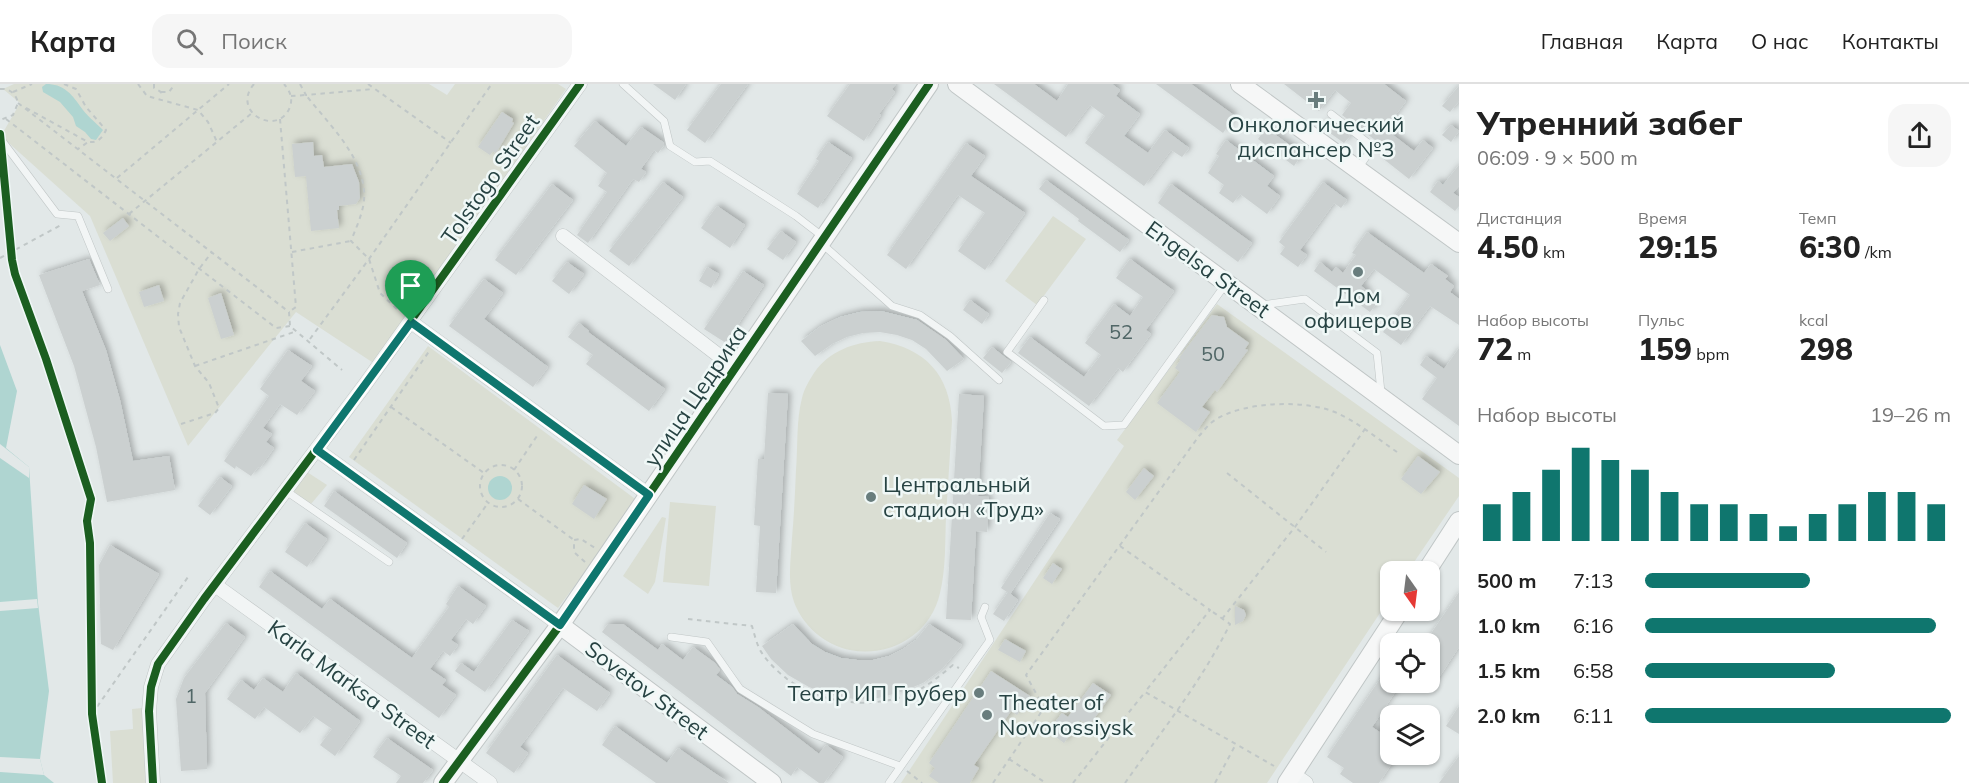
<!DOCTYPE html>
<html lang="ru">
<meta charset="utf-8">
<style>
body{margin:0;font-family:Mulish,sans-serif;background:#f6f6f6;color:#222;height:100vh;display:flex;flex-direction:column;font-size:22px;white-space:nowrap}
*{box-sizing:border-box;margin:0}
p{font-size:20px;color:#767676}
.icon{flex:none;width:33px;height:33px;fill:none;stroke:currentColor;stroke-width:2;stroke-linecap:round;stroke-linejoin:round}
.map{position:relative;flex:1;overflow:hidden}
.details{display:flex;flex-direction:column;background:#fff;width:510px}
.details>*{flex:none}
.needle{width:39px;rotate:166deg}
.buttons{position:absolute;left:1380px;top:477px;display:grid;gap:12px}
.buttons a{display:grid;place-items:center;width:60px;height:60px;border-radius:12px;background:#fff;box-shadow:0 2px 4px #0004;font-size:30px}
.pin{position:absolute;display:grid;place-items:center;width:51px;height:51px;color:#fff;margin:-62px -26px;border-radius:50% 50% 50% 0;rotate:-45deg;box-shadow:0 0 6px #0007}
.pin .icon{rotate:45deg}
.round{display:grid;place-items:center;flex:none;width:63px;height:63px;border-radius:18px;background:#f6f6f6}
.head{display:flex;align-items:center;justify-content:space-between;height:102px;padding:0 18px}
h1{font-size:33px;font-weight:800;line-height:45px}
.metrics{display:grid;grid-template-columns:repeat(3,1fr);gap:9px;height:102px;padding:6px 18px}
.metrics div{display:grid;align-content:center}
.metrics b{font-size:30px;font-weight:800}
.metrics small{font-size:16px;font-weight:400}
.metrics p{font-size:16px}
.chart{height:168px;padding:12px 18px}
.chart p{display:flex;justify-content:space-between}
.chart svg{width:100%;height:108px;margin-top:6px;stroke:#0f766e;stroke-width:6}
ul{padding:0 18px;list-style:none;font-size:20px}
li{display:grid;grid-template-columns:96px 72px 1fr;align-items:center;height:45px}
li i{height:15px;border-radius:8px;background:#0f766e}
header{display:flex;align-items:center;gap:36px;box-sizing:border-box;height:84px;padding:0 30px;background:#fff;border-bottom:2px solid #e0e0e0}
header strong{font-size:28px}
nav{display:flex;gap:33px;margin-inline-start:auto;font-size:21px}
.search{width:420px;height:54px;background:#f6f6f6;display:flex;align-items:center;gap:15px;box-sizing:border-box;padding:0 21px;border-radius:18px;color:#767676;font-size:22px}
main{display:flex;flex:1;min-height:0}
.map>svg:first-child{display:block}
</style>
<header>
<strong>Карта</strong>
<div class="search"><svg class="icon" aria-label="search" viewBox="0 0 24 24"><circle cx="10" cy="10" r="6"/><path d="M15 15l6 6"/></svg>Поиск</div>
<nav><a>Главная</a><a>Карта</a><a>О нас</a><a>Контакты</a></nav>
</header>
<main>
<div class="map">
<svg width="1459" height="699" viewBox="0 0 1459 699">
<defs>
<filter id="shadow"><feDropShadow dx="3" dy="-3" stdDeviation="3" flood-color="#0004"/></filter>
</defs>
<rect width="100%" height="100%" fill="#e2e8e8"/>
<g fill="#daded3">
<polygon points="14,0 429,0 447,11 455,0 558,0 566,5 375,280 296,228 188,362 90,132 1,52 20,19 3,5"/>
<polygon points="1053,132 1086,155 1037,221 1005,197"/>
<polygon points="1217,220 1459,394 1459,412 1408,487 1390,488 1390,514 1267,699 901,699 1124,362 1117,356"/>
<path d="M880 257C925 264 950 291 952 337 950 369 948 401 946 432 945 458 946 485 940 509 931 550 890 574 850 566 825 561 803 542 794 518 787 498 791 475 792 454 794 432 795 409 796 386 798 363 796 337 802 314 804 305 809 297 814 289 829 267 854 258 880 257Z"/>
<polygon points="428,262 638,417 558,524 349,373"/>
<polygon points="307,388 327,401 311,420 291,407"/>
<polygon points="670,418 716,422 709,502 663,498"/>
<polygon points="662,433 666,434 655,498 648,510 623,492"/>
<polygon points="142,624 146,699 113,699 110,647 133,645 132,625"/>
</g>
<g fill="#afd5d1">
<path d="M46 0C63 0 71 9 80 22 86 31 95 38 103 46L96 56 91 55 85 48 76 42 73 33 60 18 43 8 42 3Z"/>
<polygon points="0,261 17,307 6,364 29,383 38,519 49,607 40,675 44,691 54,699 0,699"/>
<circle cx="500" cy="404" r="12"/>
</g>
<g fill="#e2e8e8">
<polygon points="0,360 29,383 29,394 0,374"/>
<polygon points="37,515 38,524 0,527 0,518"/>
<polygon points="0,673 40,675 44,691 0,688"/>
</g>
<g fill="#cbd0d0" filter="url(#shadow)">
<polygon points="653,0 686,0 675,16"/>
<polygon points="721,0 748,0 705,59 687,46"/>
<polygon points="850,0 896,0 892,5 895,8 879,30 881,31 864,57 827,32"/>
<polygon points="994,0 1034,0 1057,17 1068,0 1112,0 1120,6 1116,12 1140,30 1124,52 1148,69 1165,46 1189,64 1182,73 1171,66 1144,102 1085,59 1105,32 1090,21 1066,53"/>
<polygon points="1156,0 1191,0 1235,32 1223,49"/>
<polygon points="1284,0 1384,0 1406,17 1385,45 1414,67 1423,56 1433,64 1409,95 1381,73 1387,65 1342,31 1351,19 1335,6 1319,27"/>
<polygon points="1459,2 1459,17 1450,28 1442,22"/>
<polygon points="502,28 513,35 512,38 514,39 496,69 493,67 490,71 478,63"/>
<polygon points="1329,36 1350,52 1344,59 1323,44"/>
<polygon points="595,37 626,62 641,43 663,58 664,61 658,69 654,66 641,85 646,88 639,98 633,95 588,159 577,151 607,108 598,102 607,89 574,62"/>
<polygon points="1451,41 1459,47 1451,58 1442,51"/>
<polygon points="1266,44 1302,70 1294,82 1258,55"/>
<polygon points="1226,56 1274,92 1267,102 1280,112 1267,130 1240,110 1233,119 1219,109 1224,101 1208,89 1219,72 1216,70"/>
<polygon points="313,58 314,72 322,71 324,83 352,80 359,98 360,114 356,120 339,122 339,126 337,126 339,144 311,147 306,92 295,93 292,60"/>
<polygon points="828,58 852,74 818,124 797,110 819,77 816,75"/>
<polygon points="966,59 985,72 971,92 1025,129 985,186 958,167 985,129 958,111 906,185 887,171"/>
<polygon points="1459,81 1459,102 1453,109 1459,113 1459,122 1455,127 1430,108 1438,97 1443,101"/>
<polygon points="1046,96 1129,156 1120,168 1078,137 1079,135 1039,105"/>
<polygon points="663,98 683,113 629,182 609,167"/>
<polygon points="1323,98 1347,116 1341,124 1334,119 1300,166 1307,171 1298,183 1280,170 1285,163 1279,158"/>
<polygon points="552,100 573,116 516,191 495,176"/>
<polygon points="1171,100 1252,159 1238,178 1158,119"/>
<polygon points="717,122 745,141 730,164 701,144"/>
<polygon points="123,134 129,142 110,157 103,149"/>
<polygon points="781,147 796,158 783,176 767,165"/>
<polygon points="1367,148 1424,189 1431,180 1448,192 1445,195 1454,202 1450,208 1459,215 1459,241 1430,222 1401,261 1383,248 1410,211 1374,185 1361,202 1369,208 1367,211 1377,219 1370,228 1314,187 1320,178 1332,188 1336,183 1343,189 1356,171 1352,169"/>
<polygon points="89,175 100,201 82,207 106,266 120,316 133,377 169,372 175,406 107,418 96,363 74,282 39,191"/>
<polygon points="1130,175 1174,207 1146,246 1151,250 1123,288 1118,284 1089,322 1018,269 1030,253 1084,293 1101,271 1085,259 1114,220 1130,232 1143,213 1116,194"/>
<polygon points="567,178 584,190 569,210 552,197"/>
<polygon points="707,183 719,190 711,204 699,197"/>
<polygon points="743,187 764,201 726,259 704,245"/>
<polygon points="484,195 503,209 484,235 548,283 533,303 449,242"/>
<polygon points="159,201 164,217 144,223 139,208"/>
<polygon points="221,209 234,251 221,255 208,214"/>
<polygon points="970,216 989,230 982,240 963,226"/>
<polygon points="881,227 917,236 946,256 964,275 947,287 926,265 912,256 897,251 880,248 863,249 847,253 832,260 815,272 801,257 821,242 840,233 860,228"/>
<polygon points="1212,231 1224,233 1227,243 1249,259 1245,265 1248,266 1217,308 1215,306 1202,323 1210,328 1196,348 1157,319 1180,288 1175,284 1181,275 1179,274"/>
<polygon points="579,239 589,247 588,248 665,305 649,327 586,280 593,271 568,253"/>
<polygon points="992,263 1011,278 1002,289 983,274"/>
<polygon points="1459,264 1459,342 1422,315 1437,294 1420,281 1426,272 1444,285"/>
<polygon points="288,266 312,282 301,297 315,307 297,331 280,320 263,344 272,350 266,358 274,364 260,384 258,383 251,392 236,382 235,385 224,377 269,312 260,305"/>
<polygon points="768,309 788,310 776,509 756,508 760,442 754,441 758,375 764,375"/>
<polygon points="959,310 984,312 978,412 989,413 987,448 976,447 971,536 946,535"/>
<polygon points="1418,372 1440,388 1421,410 1401,395"/>
<polygon points="1144,384 1154,392 1135,416 1126,408"/>
<polygon points="220,393 232,402 210,431 198,422"/>
<polygon points="584,401 607,415 594,435 572,420"/>
<polygon points="334,407 407,459 397,474 324,422"/>
<polygon points="1050,429 1060,435 1010,510 1001,504"/>
<polygon points="305,439 327,455 307,483 285,468"/>
<polygon points="110,461 159,490 113,566 101,560 99,481"/>
<polygon points="1053,479 1062,485 1052,500 1043,494"/>
<polygon points="270,487 322,525 330,515 412,574 449,523 446,520 458,502 486,522 473,540 466,535 451,556 458,561 450,572 443,567 430,585 446,596 442,601 456,611 439,634 259,503"/>
<polygon points="1008,508 1018,516 1004,537 993,530"/>
<polygon points="1459,508 1459,563 1430,607 1430,560 1424,560"/>
<polygon points="1235,522 1244,526 1246,531 1243,537 1235,541"/>
<polygon points="512,536 529,547 485,608 455,587 461,579 474,588"/>
<polygon points="226,539 245,553 205,609 207,685 181,687 176,615 184,594"/>
<polygon points="608,540 623,540 658,566 662,560 683,576 693,563 715,579 720,586 716,591 732,603 737,610 758,623 819,670 826,661 843,673 824,699 819,699 797,683 791,692 602,548"/>
<polygon points="793,540 812,560 825,568 841,574 857,576 873,576 889,572 903,565 916,556 929,540 962,561 942,585 923,599 901,608 878,614 854,615 831,611 809,603 788,591 771,575 762,562"/>
<polygon points="1005,555 1026,567 1020,578 998,566"/>
<polygon points="557,571 610,609 597,627 563,604 520,663 528,669 514,689 486,669"/>
<polygon points="991,587 1030,612 1017,631 1011,627 974,681 979,684 970,699 939,699 929,692 935,684 929,679"/>
<polygon points="296,589 360,637 335,672 320,661 332,645 313,632 300,649 264,623 255,635 227,615 241,596 254,606 263,594 283,608"/>
<polygon points="1382,592 1390,598 1402,598 1372,643 1390,655 1390,670 1398,670 1379,699 1353,699 1340,690 1344,684 1327,673"/>
<polygon points="1093,599 1111,611 1089,642 1080,636 1064,659 1048,647 1062,629 1068,633"/>
<polygon points="1459,622 1459,650 1446,642"/>
<polygon points="615,642 667,679 678,664 729,699 656,699 602,661"/>
<polygon points="387,654 433,686 423,699 396,699 401,692 373,673"/>
<polygon points="1459,672 1459,699 1439,699"/>
</g>
<g fill="none" stroke-linecap="round" stroke-linejoin="round">
<defs>
<g id="lane">
<polyline points="623,0 664,37 670,62 695,78 710,77 796,132 822,152"/>
<polyline points="1331,30 1373,63 1359,83"/>
<polyline points="0,54 57,130 78,132 108,205"/>
<polyline points="821,159 892,222 920,231 950,252 999,296"/>
<polyline points="1044,216 1007,268 1104,342 1124,341 1225,201"/>
<polyline points="1262,221 1305,215 1377,269 1381,308"/>
<polyline points="286,407 389,478"/>
<polyline points="671,553 707,558 740,605 813,650 900,682"/>
<polyline points="889,699 990,556 981,533 985,523"/>
</g>
<g id="street">
<polyline points="563,152 735,284"/>
<polyline points="411,238 649,411"/>
<polyline points="317,366 560,541"/>
<polyline points="215,501 490,699"/>
<polyline points="1293,690 1306,699"/>
<polyline points="153,699 149,627 151,603 158,580 204,515 364,302 580,0"/>
</g>
<g id="secondary">
<polyline points="957,0 1459,371"/>
<polyline points="1240,0 1459,159"/>
<polyline points="1426,488 1459,437"/>
<polyline points="560,541 772,699"/>
<polyline points="443,699 560,541 929,0"/>
<polyline points="1287,699 1400,526"/>
</g>
</defs>
<use href="#lane" stroke="#c0c6c6" stroke-width="8"/>
<use href="#street" stroke="#c0c6c6" stroke-width="15"/>
<use href="#secondary" stroke="#c0c6c6" stroke-width="20"/>
<g stroke="#c0c7c7" stroke-width="2" stroke-dasharray="4.5 4.5" stroke-linecap="butt">
<path d="M64 0 76 5 86 23 106 46C103 53 98 59 89 58"/>
<polyline points="138,0 147,12 198,26 208,38 217,58"/>
<polyline points="154,0 154,4 161,8 158,13"/>
<path d="M254 0C230 28 278 54 290 23 293 14 290 7 284 0"/>
<polyline points="300,0 306,11 374,5"/>
<polyline points="368,0 451,59"/>
<path d="M0 5C10 4 16 10 18 19L13 31 0 36"/>
<polyline points="13,8 32,0"/>
<polyline points="161,8 169,8 175,0"/>
<path d="M291 12 306 11C329 41 367 75 364 116 363 129 356 144 351 157L369 175 380 209 400 228"/>
<polyline points="18,19 289,228 290,242 342,286"/>
<polyline points="26,24 88,58 78,65"/>
<polyline points="6,35 276,244 290,242"/>
<polyline points="280,35 296,223 289,228"/>
<polyline points="2,72 12,176 15,190 46,275 91,415 87,437 90,459 92,630 102,699"/>
<polyline points="117,94 229,0"/>
<polyline points="129,130 252,29"/>
<polyline points="292,168 351,157"/>
<polyline points="0,174 61,141"/>
<polyline points="310,255 369,175 491,1"/>
<polyline points="195,282 297,247"/>
<polyline points="391,323 484,389"/>
<polyline points="181,340 215,329 219,324 209,299 195,282 179,243 178,230 180,219 199,185 212,168"/>
<polyline points="354,376 430,266"/>
<circle cx="501" cy="402" r="21"/>
<polyline points="514,386 539,349"/>
<polyline points="1227,389 1326,468"/>
<polyline points="518,415 574,456"/>
<polyline points="462,455 488,419"/>
<polyline points="1120,462 1210,526 1145,608 1274,682"/>
<polyline points="585,478 574,468 574,456 581,455 595,464"/>
<path d="M688 535 752 542C754 549 756 557 759 564 765 576 777 587 787 595 825 621 873 626 915 608 929 601 941 591 953 581L959 584"/>
<polyline points="1222,535 1295,443 1365,345"/>
<polyline points="92,630 188,493"/>
<polyline points="1009,675 1046,699"/>
<polyline points="907,687 922,699"/>
<path d="M993 699 1044 624 1026 591 1199 352C1204 347 1208 340 1215 336 1244 317 1309 315 1339 330 1360 340 1378 355 1397 368"/>
<polyline points="1073,699 1145,608"/>
<path d="M1125 699C1161 648 1202 597 1230 540L1210 526"/>
<polyline points="1215,699 1236,660"/>
</g>
<use href="#lane" stroke="#f2f5f5" stroke-width="7"/>
<use href="#street" stroke="#f2f5f5" stroke-width="14"/>
<use href="#secondary" stroke="#f6f7f7" stroke-width="18"/>
<defs>
<g id="cycleway">
<polyline points="0,50 12,176 15,190 46,275 91,415 87,437 90,459 92,630 102,699"/>
<polyline points="153,699 149,627 151,603 158,580 204,515 364,302 580,0"/>
<polyline points="443,699 560,541 929,0"/>
</g>
</defs>
<use href="#cycleway" stroke="#f0f8f7" stroke-width="11"/>
<use href="#cycleway" stroke="#1b5e20" stroke-width="8"/>
</g>
<g fill="none" stroke-linecap="round" stroke-linejoin="round">
<defs>
<polygon id="route" points="411,238 649,411 560,541 317,366"/>
</defs>
<use href="#route" stroke="#fff" stroke-width="12"/>
<use href="#route" stroke="#0f766e" stroke-width="8"/>
</g>
<g fill="#687d7d" stroke="#f0f8f7" stroke-width="2">
<path d="M1313 7h6v6h6v6h-6v6h-6v-6h-6v-6h6z"/>
<circle cx="1358" cy="188" r="6"/>
<circle cx="871" cy="413" r="6"/>
<circle cx="979" cy="609" r="6"/>
<circle cx="987" cy="631" r="6"/>
</g>
<g text-anchor="middle" stroke-width="5" stroke-linejoin="round" paint-order="stroke">
<g font-size="20" fill="#516767">
<text x="1121" y="255">52</text>
<text x="1213" y="277">50</text>
<text x="191" y="619">1</text>
</g>
<g font-size="22" fill="#274343" stroke="#f0f8f7">
<text x="1316" y="48">Онкологический<tspan x="1316" dy="25">диспансер №3</tspan></text>
<text x="1358" y="219">Дом<tspan x="1358" dy="25">офицеров</tspan></text>
<text x="883" y="408" text-anchor="start">Центральный<tspan x="883" dy="25">стадион «Труд»</tspan></text>
<text x="967" y="617" text-anchor="end">Театр ИП Грубер</text>
<text x="999" y="626" text-anchor="start">Theater of<tspan x="999" dy="25">Novorossiysk</tspan></text>
</g>
<g font-size="22" fill="#274343" stroke="#f0f8f7">
<text transform="translate(490 95) rotate(-55)" y="8">Tolstogo Street</text>
<text transform="translate(1208 185) rotate(36)" y="8">Engelsa Street</text>
<text transform="translate(695 312) rotate(-56)" y="8">улица Цедрика</text>
<text transform="translate(352 600) rotate(36)" y="8">Karla Marksa Street</text>
<text transform="translate(647 606) rotate(37)" y="8">Sovetov Street</text>
</g>
</g>
</svg>
<div class="buttons">
<a><svg class="needle" viewBox="-14 -14 28 28"><path d="M0-13l5 13h-10z" fill="#e53935"/><path d="M0 13l5-13h-10z" fill="#767676"/></svg></a>
<a><svg class="icon" aria-label="locate" viewBox="0 0 24 24"><circle cx="12" cy="12" r="6"/><path d="M12 2v4M12 18v4M2 12h4M18 12h4"/></svg></a>
<a><svg class="icon" aria-label="layers" viewBox="0 0 24 24"><path d="M12 4l9 5-9 5-9-5zM3 14l9 5 9-5"/></svg></a>
</div>
<div class="pin" style="left:411px;top:238px;background:#1e9e55"><svg class="icon" aria-label="arrive" viewBox="0 0 24 24"><path d="M6 21V4h12l-3 4 3 4H6"/></svg></div>
</div>
<section class="details">
<div class="head"><div><h1>Утренний забег</h1><p>06:09 · 9 × 500 m</p></div><a class="round"><svg class="icon" aria-label="share" viewBox="0 0 24 24"><path d="M12 15V3M7 8l5-5 5 5M5 13v7h14v-7"/></svg></a></div>
<div class="metrics">
<div><p>Дистанция</p><b>4.50<small> km</small></b></div>
<div><p>Время</p><b>29:15</b></div>
<div><p>Темп</p><b>6:30<small> /km</small></b></div>
</div>
<div class="metrics">
<div><p>Набор высоты</p><b>72<small> m</small></b></div>
<div><p>Пульс</p><b>159<small> bpm</small></b></div>
<div><p>kcal</p><b>298</b></div>
</div>
<div class="chart"><p><span>Набор высоты</span>19–26 m</p>
<svg viewBox="0 0 160 44" preserveAspectRatio="none"><path d="M5 44V29M15 44V24M25 44V15M35 44V6M45 44V11M55 44V15M65 44V24M75 44V29M85 44V29M95 44V33M105 44V38M115 44V33M125 44V29M135 44V24M145 44V24M155 44V29"/></svg>
</div>
<ul>
<li><b>500 m</b>7:13<i style="width:54%"></i></li>
<li><b>1.0 km</b>6:16<i style="width:95%"></i></li>
<li><b>1.5 km</b>6:58<i style="width:62%"></i></li>
<li><b>2.0 km</b>6:11<i style="width:100%"></i></li>
</ul>
</section>
</main>
